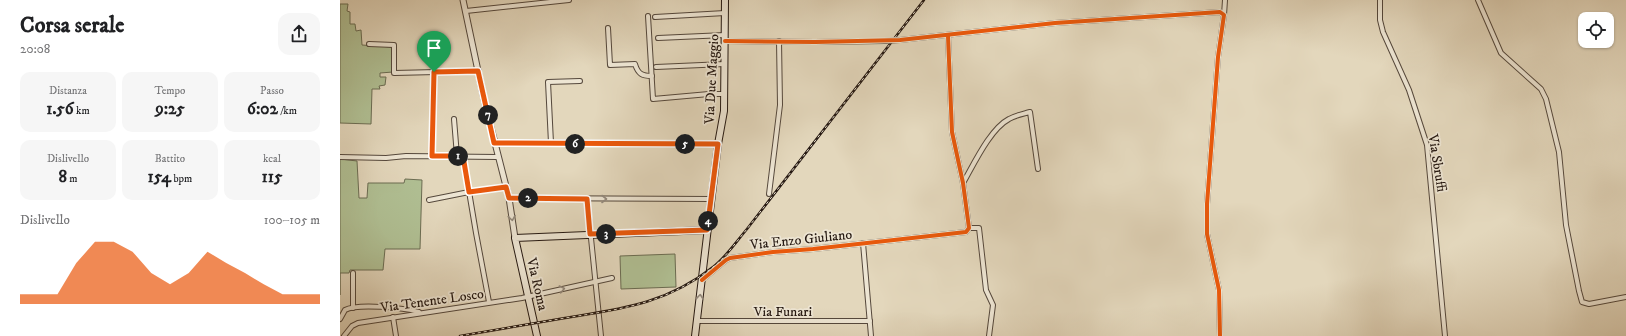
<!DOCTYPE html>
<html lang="it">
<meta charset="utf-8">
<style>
body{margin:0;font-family:"IM FELL DW Pica",serif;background:#f6f6f6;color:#202124;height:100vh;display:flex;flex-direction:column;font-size:15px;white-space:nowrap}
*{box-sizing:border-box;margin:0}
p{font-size:13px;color:#757577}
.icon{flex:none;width:22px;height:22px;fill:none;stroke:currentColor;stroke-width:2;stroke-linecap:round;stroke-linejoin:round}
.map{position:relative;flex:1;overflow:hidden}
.side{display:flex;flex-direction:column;background:#fff;width:340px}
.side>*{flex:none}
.controls{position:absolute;left:1238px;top:12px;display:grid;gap:8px}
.controls a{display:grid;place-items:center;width:36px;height:36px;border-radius:8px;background:#fff;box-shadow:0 1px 3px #0004;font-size:20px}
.pin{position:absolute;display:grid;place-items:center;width:34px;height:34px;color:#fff;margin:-41px -17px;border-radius:50% 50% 50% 0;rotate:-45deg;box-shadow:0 0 4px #0007}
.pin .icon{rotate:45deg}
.km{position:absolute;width:20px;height:20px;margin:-10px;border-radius:50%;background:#222;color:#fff;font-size:11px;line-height:20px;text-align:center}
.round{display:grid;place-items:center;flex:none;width:42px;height:42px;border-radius:12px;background:#f6f6f6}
.summary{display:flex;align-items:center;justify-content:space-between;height:68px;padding:0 20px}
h1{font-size:22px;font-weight:800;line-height:30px}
.metrics{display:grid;grid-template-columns:repeat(3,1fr);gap:6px;height:68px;padding:4px 20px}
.metrics div{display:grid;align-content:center;border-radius:10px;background:#f6f6f6;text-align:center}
.metrics b{font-size:17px;font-weight:800}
.metrics small{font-size:11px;font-weight:400}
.metrics p{font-size:11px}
.chart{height:112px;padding:8px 20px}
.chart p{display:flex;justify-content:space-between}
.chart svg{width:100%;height:72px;margin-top:4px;fill:#ea580c;opacity:.7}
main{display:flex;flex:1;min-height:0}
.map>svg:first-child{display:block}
</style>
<main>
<section class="side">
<div class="summary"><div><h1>Corsa serale</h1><p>20:08</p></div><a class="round"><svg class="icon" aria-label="share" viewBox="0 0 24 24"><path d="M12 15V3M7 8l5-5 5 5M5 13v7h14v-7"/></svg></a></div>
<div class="metrics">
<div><p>Distanza</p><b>1.56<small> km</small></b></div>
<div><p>Tempo</p><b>9:25</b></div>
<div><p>Passo</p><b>6:02<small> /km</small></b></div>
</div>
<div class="metrics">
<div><p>Dislivello</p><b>8<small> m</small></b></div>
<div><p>Battito</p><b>154<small> bpm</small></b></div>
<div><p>kcal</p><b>115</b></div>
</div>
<div class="chart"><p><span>Dislivello</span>100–105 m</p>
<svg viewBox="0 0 160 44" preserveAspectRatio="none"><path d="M0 44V38L10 38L20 38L30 19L40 6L50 6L60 12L70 25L80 32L90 25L100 12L110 19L120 25L130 32L140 38L150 38L160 38V44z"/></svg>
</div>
</section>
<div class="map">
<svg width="1286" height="336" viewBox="0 0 1286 336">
<rect width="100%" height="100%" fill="#e3d7bc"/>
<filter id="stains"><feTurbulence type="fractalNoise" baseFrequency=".005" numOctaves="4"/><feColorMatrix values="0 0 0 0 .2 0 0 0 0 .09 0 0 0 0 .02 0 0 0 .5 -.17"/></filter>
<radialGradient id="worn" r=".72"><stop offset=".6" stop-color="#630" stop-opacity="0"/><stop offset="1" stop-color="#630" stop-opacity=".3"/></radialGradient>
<g fill="#b0bf93" stroke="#6b6c52">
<polygon points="0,4 8,4 7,11 10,12 10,24 15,24 16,31 21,30 22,45 52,47 53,72 40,73 40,77 46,77 45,85 39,86 40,89 32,89 31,124 0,123"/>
<polygon points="0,159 17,161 19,198 27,198 28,183 64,183 65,179 82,180 80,249 45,249 43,270 10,270 9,273 0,273 0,295"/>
<polygon points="335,254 336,287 281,289 280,256"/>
</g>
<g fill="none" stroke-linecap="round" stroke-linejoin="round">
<defs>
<g id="minor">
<polyline points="1040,0 1040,20 1043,32 1069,90 1087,145 1105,336"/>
<polyline points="1138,0 1161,53 1201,89 1206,99 1219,152 1226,225 1239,291 1242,302 1249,304 1286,297"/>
<polyline points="126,11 229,0"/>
<polyline points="884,15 885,0"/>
<polyline points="308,16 313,99 369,94 385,94"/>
<polyline points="315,17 385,13"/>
<path d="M268 28 270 65 295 64C298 74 302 76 312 76"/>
<polyline points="318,38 385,35"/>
<polyline points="560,40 715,23 880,12 884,15 878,57 867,204 867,234 879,290 880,336"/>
<polyline points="385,41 475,42 545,41"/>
<polyline points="29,44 54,45 54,73 139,71"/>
<polyline points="316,67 385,64"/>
<polyline points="114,119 117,156"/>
<polyline points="211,143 208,82 240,81"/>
<polyline points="92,156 94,72"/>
<polyline points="123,156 136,233 149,302"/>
<polyline points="0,157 46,158 66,156 157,157"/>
<path d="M623 183C634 164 650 129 669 119 676 115 683 114 690 112L698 169"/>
<polyline points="429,194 440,105 439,41"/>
<polyline points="169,198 371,199"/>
<polyline points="247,199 261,336"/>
<polyline points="89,200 129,192 166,187"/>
<polyline points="629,228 639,228 646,290 653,305 649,336"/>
<polyline points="523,243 531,336"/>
<polyline points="13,273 13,308"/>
<polyline points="362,280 386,260 390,258 433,252 473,249 626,232 629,228 623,183 612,132 608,36"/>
<polyline points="53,317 56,336"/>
<path d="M0 319 5 310C18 303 64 308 79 312"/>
<polyline points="357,321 530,321"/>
<polyline points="4,336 12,326 18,323 182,298 272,278"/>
</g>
<g id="tertiary">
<polyline points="123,0 145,104 169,198 175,238"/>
<polyline points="154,143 378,144"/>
</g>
<g id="secondary">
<polyline points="197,336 175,238 367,230"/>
<polyline points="355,336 378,144 384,111 385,0"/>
</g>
</defs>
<use href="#minor" stroke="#55483c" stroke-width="6"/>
<use href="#tertiary" stroke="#55483c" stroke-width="7"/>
<use href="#secondary" stroke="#261912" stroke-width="8"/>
<use href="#minor" stroke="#ede5d3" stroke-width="4"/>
<use href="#tertiary" stroke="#ede5d3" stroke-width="5"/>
<use href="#secondary" stroke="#ede5d3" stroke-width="6"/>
<defs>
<path id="rail" d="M120 336C155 330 190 324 225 318 281 309 326 304 373 267 386 257 396 242 407 229L584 0"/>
</defs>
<use href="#rail" stroke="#261912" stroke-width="2.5"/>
<use href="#rail" stroke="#ede5d3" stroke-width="1" stroke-dasharray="3" stroke-linecap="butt"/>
<defs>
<polyline id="minor-bridge" points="545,41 560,40"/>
</defs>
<use href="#minor-bridge" stroke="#55483c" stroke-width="6" stroke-linecap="butt"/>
<use href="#minor-bridge" stroke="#ede5d3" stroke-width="4"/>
<defs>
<g id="cycleway">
<polyline points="385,41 475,42 560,40 715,23 880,12 884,15 878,57 867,204 867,234 879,290 880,336"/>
<polyline points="362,280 386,260 390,258 433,252 473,249 626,232 629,228 623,183 612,132 608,36"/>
</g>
</defs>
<use href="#cycleway" stroke="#ede5d3" stroke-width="6"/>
<use href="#cycleway" stroke="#e8590c" stroke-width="4"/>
</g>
<defs><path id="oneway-chevron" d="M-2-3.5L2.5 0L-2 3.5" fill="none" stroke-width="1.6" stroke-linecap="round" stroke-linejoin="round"/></defs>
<g stroke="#93897c">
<use href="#oneway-chevron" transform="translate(264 199)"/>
<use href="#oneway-chevron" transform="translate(172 218) rotate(81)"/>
<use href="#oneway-chevron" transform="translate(222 289) rotate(-12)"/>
<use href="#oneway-chevron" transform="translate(360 297) rotate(-84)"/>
</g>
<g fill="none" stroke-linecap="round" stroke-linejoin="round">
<defs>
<polygon id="route" points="138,71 154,143 378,144 367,230 250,234 247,199 169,198 166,187 129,192 123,156 92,156 94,72"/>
</defs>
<use href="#route" stroke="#fff" stroke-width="8"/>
<use href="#route" stroke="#ea580c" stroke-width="5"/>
</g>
<g text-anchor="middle" stroke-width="3.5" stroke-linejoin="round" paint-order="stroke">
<g font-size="14" fill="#261912" stroke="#ede5d3">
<text transform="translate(371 79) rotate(-87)" y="5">Via Due Maggio</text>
<text transform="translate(1098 163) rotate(81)" y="5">Via Sbruffi</text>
<text transform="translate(461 239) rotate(-6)" y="5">Via Enzo Giuliano</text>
<text transform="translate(198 284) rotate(77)" y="5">Via Roma</text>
<text transform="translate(92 300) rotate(-8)" y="5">Via Tenente Losco</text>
<text x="443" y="316">Via Funari</text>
</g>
</g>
<rect width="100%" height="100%" filter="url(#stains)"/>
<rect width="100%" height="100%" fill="url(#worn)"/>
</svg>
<div class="controls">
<a><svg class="icon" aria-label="locate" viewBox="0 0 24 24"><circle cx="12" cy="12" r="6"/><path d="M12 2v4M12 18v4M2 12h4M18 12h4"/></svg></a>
</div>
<div class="pin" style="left:94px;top:72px;background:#1e9e55"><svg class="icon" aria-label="arrive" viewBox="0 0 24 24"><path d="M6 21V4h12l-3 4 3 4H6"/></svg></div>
<b class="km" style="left:118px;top:156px">1</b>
<b class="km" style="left:188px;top:198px">2</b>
<b class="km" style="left:266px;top:234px">3</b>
<b class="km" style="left:368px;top:221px">4</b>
<b class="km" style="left:345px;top:144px">5</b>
<b class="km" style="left:235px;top:144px">6</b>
<b class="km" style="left:148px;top:115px">7</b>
</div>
</main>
